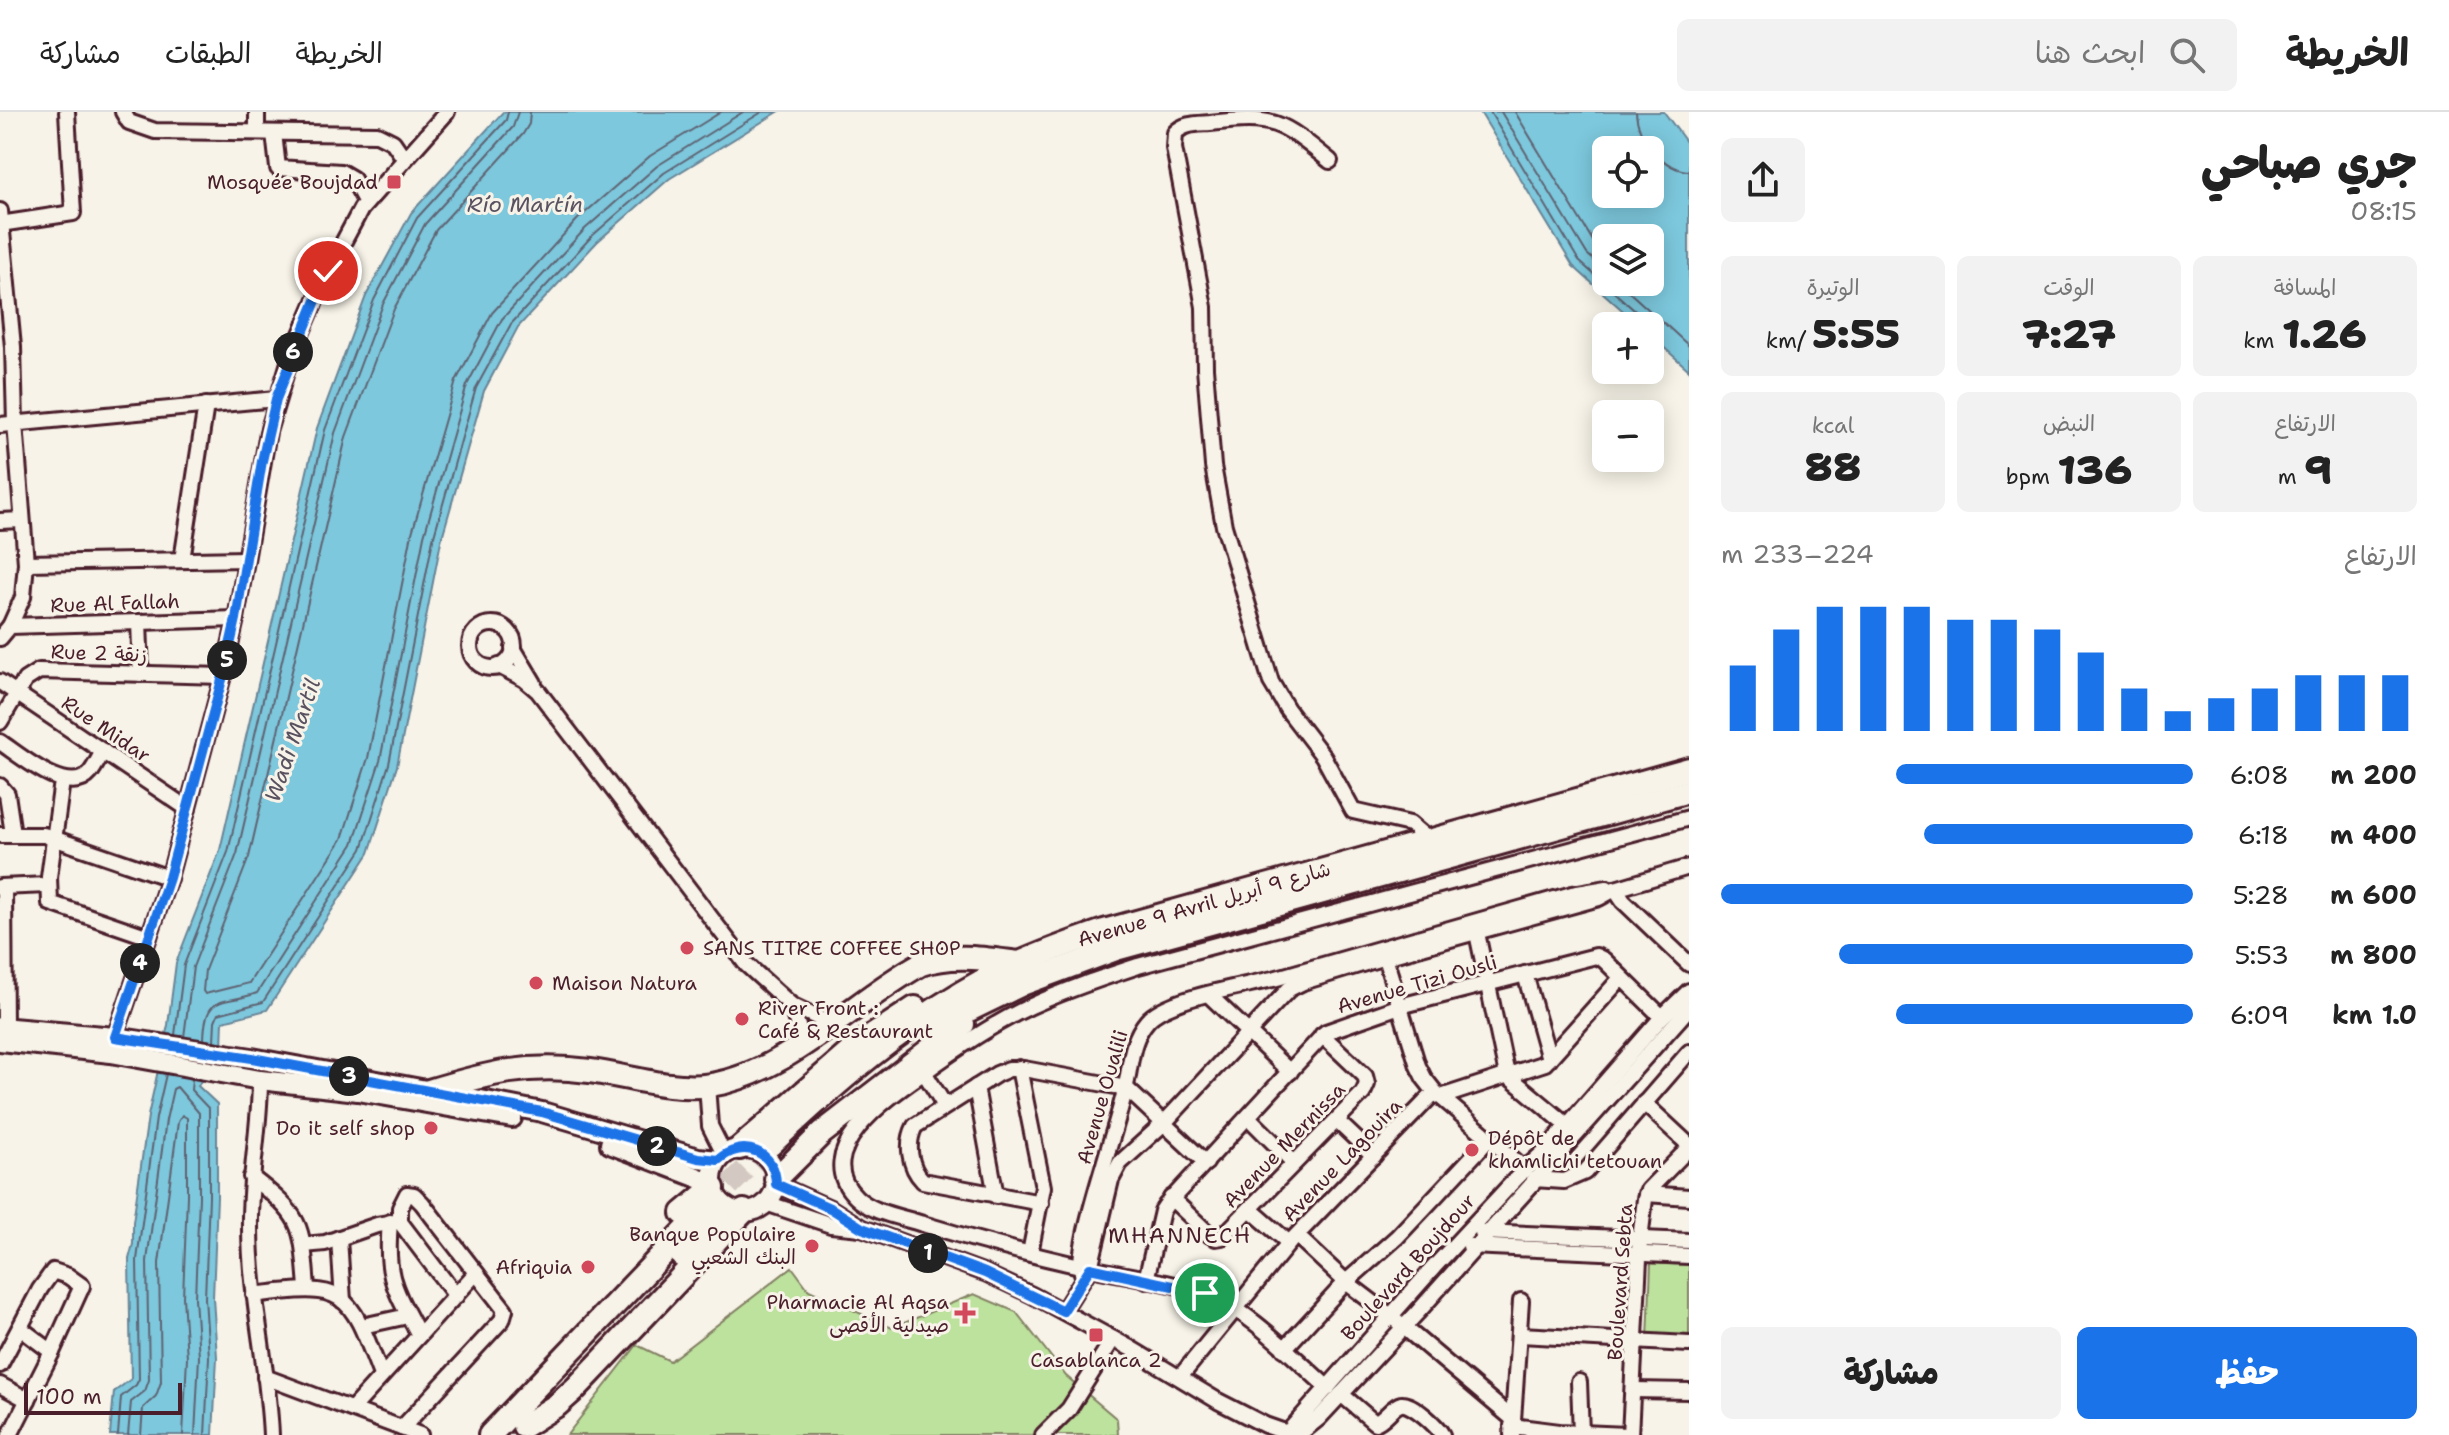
<!DOCTYPE html>
<html lang="ar">
<meta charset="utf-8">
<style>
body{margin:0;font-family:"Shantell Sans","Playpen Sans Arabic",sans-serif;background:#f2f2f2;color:#222;direction:rtl;height:100vh;display:flex;flex-direction:column;font-size:30px;white-space:nowrap}
*{box-sizing:border-box;margin:0}
p{font-size:26px;color:#767676}
.icon{flex:none;width:44px;height:44px;fill:none;stroke:currentColor;stroke-width:2;stroke-linecap:round;stroke-linejoin:round}
.map{position:relative;flex:1;overflow:hidden;direction:ltr}
.panel{display:flex;flex-direction:column;background:#fff;width:760px}
.panel>*{flex:none}
.fabs{position:absolute;left:1592px;top:24px;display:grid;gap:16px}
.fabs a{display:grid;place-items:center;width:72px;height:72px;border-radius:12px;background:#fff;box-shadow:0 4px 20px #0003;font-size:40px}
.scale{position:absolute;left:24px;bottom:20px;width:158px;box-sizing:border-box;padding-left:8px;border:4px solid #4a1f2b;border-top:0;font-size:22px;line-height:28px;white-space:nowrap;color:#4a1f2b;-webkit-text-stroke:6px #f7f3e8;paint-order:stroke}
.pin{position:absolute;display:grid;place-items:center;width:68px;height:68px;color:#fff;margin:-34px;border:4px solid #fff;border-radius:50%;box-shadow:0 2px 8px #0007}
.km{position:absolute;width:40px;height:40px;margin:-20px;border-radius:50%;background:#222;color:#fff;font-size:22px;line-height:40px;text-align:center}
.round{display:grid;place-items:center;flex:none;width:84px;height:84px;border-radius:12px;background:#f2f2f2}
.summary{display:flex;align-items:center;justify-content:space-between;height:136px;padding:0 32px}
h1{font-size:44px;font-weight:800;line-height:60px}
.metrics{display:grid;grid-template-columns:repeat(3,1fr);gap:12px;height:136px;padding:8px 32px}
.metrics div{display:grid;align-content:center;border-radius:12px;background:#f2f2f2;text-align:center}
.metrics b{font-size:40px;font-weight:800}
.metrics small{font-size:22px;font-weight:400}
.metrics p{font-size:22px}
.chart{height:224px;padding:16px 32px}
.chart p{display:flex;justify-content:space-between}
.chart svg{width:100%;height:144px;margin-top:8px;stroke:#1a73e8;stroke-width:6}
.primary-button{display:flex;gap:16px;margin-top:auto;padding:16px 32px}
.primary-button a{flex:1;height:92px;border-radius:12px;background:#1a73e8;color:#fff;font-size:32px;font-weight:800;line-height:92px;text-align:center}
.primary-button a+a{background:#f2f2f2;color:#222}
ul{padding:0 32px;list-style:none;font-size:26px}
li{display:grid;grid-template-columns:128px 96px 1fr;align-items:center;height:60px}
li i{height:20px;border-radius:10px;background:#1a73e8}
header{display:flex;align-items:center;gap:48px;box-sizing:border-box;height:112px;padding:0 40px;background:#fff;border-bottom:2px solid #e0e0e0}
header strong{font-size:38px}
nav{display:flex;gap:44px;margin-inline-start:auto;font-size:28px}
.search{width:560px;height:72px;background:#f2f2f2;display:flex;align-items:center;gap:20px;box-sizing:border-box;padding:0 28px;border-radius:12px;color:#767676;font-size:30px}
main{display:flex;flex:1;min-height:0}
.map>svg:first-child{display:block}
</style>
<header>
<strong>الخريطة</strong>
<div class="search"><svg class="icon" aria-label="search" viewBox="0 0 24 24"><circle cx="10" cy="10" r="6"/><path d="M15 15l6 6"/></svg>ابحث هنا</div>
<nav><a>الخريطة</a><a>الطبقات</a><a>مشاركة</a></nav>
</header>
<main>
<section class="panel">
<div class="summary"><div><h1>جري صباحي</h1><p>08:15</p></div><a class="round"><svg class="icon" aria-label="share" viewBox="0 0 24 24"><path d="M12 15V3M7 8l5-5 5 5M5 13v7h14v-7"/></svg></a></div>
<div class="metrics">
<div><p>المسافة</p><b>1.26<small> km</small></b></div>
<div><p>الوقت</p><b>7:27</b></div>
<div><p>الوتيرة</p><b>5:55<small> /km</small></b></div>
</div>
<div class="metrics">
<div><p>الارتفاع</p><b>9<small> m</small></b></div>
<div><p>النبض</p><b>136<small> bpm</small></b></div>
<div><p>kcal</p><b>88</b></div>
</div>
<div class="chart"><p><span>الارتفاع</span>224–233 m</p>
<svg viewBox="0 0 160 44" preserveAspectRatio="none"><path d="M5 44V24M15 44V13M25 44V6M35 44V6M45 44V6M55 44V10M65 44V10M75 44V13M85 44V20M95 44V31M105 44V38M115 44V34M125 44V31M135 44V27M145 44V27M155 44V27"/></svg>
</div>
<ul>
<li><b>200 m</b>6:08<i style="width:63%"></i></li>
<li><b>400 m</b>6:18<i style="width:57%"></i></li>
<li><b>600 m</b>5:28<i style="width:100%"></i></li>
<li><b>800 m</b>5:53<i style="width:75%"></i></li>
<li><b>1.0 km</b>6:09<i style="width:63%"></i></li>
</ul>
<div class="primary-button"><a>حفظ</a><a>مشاركة</a></div>
</section>
<div class="map">
<svg width="1689" height="1323" viewBox="0 0 1689 1323">
<rect width="100%" height="100%" fill="#f7f3e8"/>
<filter id="ink" filterUnits="userSpaceOnUse"><feTurbulence type="fractalNoise" baseFrequency=".0125" numOctaves="2"/><feDisplacementMap in="SourceGraphic" scale="16" xChannelSelector="R" yChannelSelector="G"/><feConvolveMatrix kernelMatrix="1 2 1 2 8 2 1 2 1" color-interpolation-filters="sRGB"/></filter>
<g filter="url(#ink)">
<g fill="#bce29d" stroke="#838064" stroke-width="2">
<polygon points="1651,1151 1689,1153 1689,1230 1648,1228"/>
<polygon points="792,1155 809,1178 892,1216 974,1182 1016,1200 1066,1264 1117,1307 1118,1323 567,1323 637,1233 670,1249"/>
</g>
<g fill="#7dc8dd" stroke="#698496" stroke-width="2" fill-rule="evenodd">
<polygon points="503,0 778,0 669,67 597,130 518,215 484,279 441,429 397,654 369,741 267,898 223,909 222,936 198,974 217,992 217,1085 213,1186 217,1245 213,1323 110,1323 114,1280 131,1267 129,1147 133,1132 133,1110 148,1004 168,913 176,851 220,738 317,316 366,184 411,101"/>
<path d="M1480 0H1664L1689 34V258L1650 223V214H1640L1573 154ZM1606 38H1650V82H1606ZM1606 126H1650V170H1606Z"/>
</g>
<g fill="none" stroke-linecap="round" stroke-linejoin="round">
<g stroke="#5e6372" stroke-width="2">
<polyline points="530,0 529,12 523,22 436,118 394,197 346,325 249,745 205,858 203,879 205,882 249,871 342,727 368,646 412,421 456,269 492,201 578,107 650,44 721,0"/>
<polyline points="1490,0 1579,149 1642,205 1644,214"/>
<polyline points="1501,0 1587,142 1606,159"/>
<polyline points="1515,0 1596,134 1606,143"/>
<path d="M1636 0C1637 25 1663 58 1689 59"/>
<polyline points="1618,170 1649,198 1655,207 1665,212 1689,234"/>
<polyline points="175,923 184,853 228,740 325,318 374,188 417,106 506,8 508,0"/>
<polyline points="184,925 193,855 237,742 335,321 383,192 425,112 513,15 518,0"/>
<path d="M204 928C205 880 222 894 257 881L353 732 380 649 424 424 467 273 502 207 585 117 657 54 743 0"/>
<polyline points="214,929 215,909 218,902 263,890 362,737 389,652 433,427 476,276 511,212 592,124 664,61 762,0"/>
<polyline points="192,967 191,978 209,997 209,1085 205,1186 209,1245 205,1323"/>
<polyline points="118,1323 121,1285 136,1273 139,1267 137,1148 156,1006 166,962"/>
<polyline points="128,1323 131,1290 145,1279 149,1268 147,1149 166,1008 173,977 177,975 199,1001 199,1085 195,1186 199,1245 195,1323"/>
<polyline points="141,1323 143,1296 156,1284 161,1270 159,1151 178,1010 182,1003 187,1006 187,1084 183,1185 187,1246 183,1323"/>
</g>
<polyline stroke="#d4c9c2" stroke-width="22" stroke-dasharray="22 11" stroke-linecap="butt" points="706,1097 770,1033"/>
<defs>
<g id="minor">
<polyline points="123,0 129,10 155,19 377,22 393,30 404,46"/>
<polyline points="257,0 257,20"/>
<polyline points="274,21 278,56 341,60 353,67 366,91"/>
<path d="M1330 49C1281 9 1274 3 1210 11 1198 12 1184 11 1175 21L1174 36 1204 195 1205 256 1213 354 1224 414 1271 570 1287 597 1323 644 1353 699 1410 712 1430 729"/>
<polyline points="0,99 13,235 15,311 26,451 23,485 10,514"/>
<polyline points="0,112 73,101 67,0"/>
<polyline points="0,313 276,287"/>
<polyline points="0,409 22,408"/>
<polyline points="182,448 206,293"/>
<polyline points="26,451 246,447"/>
<polyline points="139,510 141,562"/>
<circle cx="492" cy="534" r="22"/>
<polyline points="0,526 10,514 236,507"/>
<polyline points="513,536 534,571"/>
<polyline points="499,554 524,567 538,579 746,852 791,893 831,912"/>
<polyline points="0,570 188,697"/>
<polyline points="0,610 25,568 39,559 223,564"/>
<path d="M0 630C20 643 69 686 90 661 95 655 99 646 103 639"/>
<polyline points="62,669 49,765 50,791 149,825"/>
<polyline points="0,674 7,682 13,722"/>
<polyline points="0,723 44,723 169,766"/>
<polyline points="0,775 48,773"/>
<polyline points="4,775 5,916"/>
<polyline points="1615,777 1623,789 1689,852"/>
<polyline points="1477,821 1507,963 1567,1013"/>
<polyline points="1525,862 1549,947"/>
<polyline points="1209,883 1290,960"/>
<polyline points="791,893 798,914 797,935"/>
<polyline points="115,925 169,766 223,564 236,507 268,320 289,250 328,159 361,97 447,0"/>
<polyline points="1019,956 1043,1075 1030,1141"/>
<polyline points="924,960 945,994"/>
<path d="M260 968C260 1017 249 1065 250 1115 250 1185 268 1253 271 1323"/>
<polyline points="707,973 710,1014 724,1042"/>
<polyline points="976,975 996,1084"/>
<polyline points="1436,981 1525,1057"/>
<polyline points="1441,985 1545,951 1621,866"/>
<polyline points="1644,991 1689,1033"/>
<polyline points="1249,1006 1294,1051"/>
<polyline points="1337,1009 1374,1044"/>
<path d="M251 1065C303 1105 302 1112 307 1176"/>
<polyline points="1534,1067 1564,1069 1585,1060 1689,940"/>
<polyline points="776,1072 832,1097 862,1116 985,1161 1032,1183 1130,1236 1218,1289 1265,1313 1285,1320"/>
<polyline points="1646,1082 1689,1085"/>
<polyline points="1171,1086 1210,1123 1216,1126 1222,1125 1363,981 1367,972 1365,964 1322,923"/>
<polyline points="766,1091 831,1113 861,1116"/>
<path d="M1041 1091 923 1069C909 1055 906 1031 915 1014L997 962 1009 957H1024L1126 976 1206 1051"/>
<polyline points="1250,1097 1289,1131"/>
<path d="M390 1110C385 1165 394 1176 419 1223"/>
<polyline points="1482,1120 1689,1129"/>
<polyline points="1297,1124 1346,1170 1392,1205 1513,1307"/>
<polyline points="339,1126 343,1189"/>
<polyline points="304,1133 325,1131 377,1113 396,1110"/>
<polyline points="1470,1134 1689,1144"/>
<path d="M1082 1161C1076 1141 1100 1066 1107 1042 1113 1021 1120 1000 1125 978 1131 954 1130 929 1147 909 1168 884 1251 874 1284 864 1380 836 1476 809 1572 782L1607 776"/>
<polyline points="1146,1168 1162,1099 1166,1093 1326,920 1400,894 1596,844 1604,848 1662,905"/>
<path d="M254 1183C347 1171 348 1177 381 1263"/>
<polyline points="1063,1199 1090,1156 1111,1068 1120,1051 1164,1011 1289,877 1303,870 1385,845 1599,786 1615,777 1689,755"/>
<polyline points="362,1214 408,1204"/>
<polyline points="20,1216 52,1240"/>
<polyline points="1520,1223 1689,1232"/>
<polyline points="1284,1237 1346,1170 1397,1125 1490,1026"/>
<polyline points="0,1253 40,1177 53,1159 68,1164 82,1174 52,1240 10,1323"/>
<polyline points="265,1265 420,1323"/>
<polyline points="1180,1265 1289,1131 1435,980 1424,966 1418,954 1383,839"/>
<polyline points="1579,1270 1581,1321"/>
<polyline points="0,1273 28,1288"/>
<path d="M1328 1276C1294 1246 1246 1195 1204 1181 1164 1168 1121 1163 1080 1154 1027 1142 975 1128 923 1112 902 1105 872 1101 856 1085 808 1039 890 984 923 961 957 936 992 912 1031 894 1065 878 1102 866 1138 854L1689 706"/>
<polyline points="1634,1278 1689,1279"/>
<path d="M1341 1282 1375 1311C1385 1308 1392 1294 1401 1292 1412 1290 1438 1315 1442 1323"/>
<polyline points="352,1297 476,1161"/>
<polyline points="1512,1314 1559,1320 1627,1323"/>
<polyline points="402,1316 502,1208 505,1198 422,1091 414,1083 407,1082 400,1096 400,1110 456,1184"/>
<polyline points="1289,1319 1434,1155 1525,1057 1544,1040 1662,905 1689,879"/>
<polyline points="1043,1323 1069,1297 1113,1227"/>
<polyline points="1298,1323 1319,1306 1417,1201 1689,896"/>
<polyline points="1512,1323 1521,1189"/>
<polyline points="1630,1323 1640,1127 1645,1087 1648,1078 1689,1036"/>
</g>
<g id="major">
<polyline points="0,915 115,925 252,946 481,988 542,1000 698,1046 718,1048"/>
<polyline points="0,929 111,941 260,968 358,979 512,1006"/>
<polyline points="610,1032 712,1071"/>
<circle cx="744" cy="1068" r="32"/>
</g>
<g id="highway">
<polyline points="938,913 1022,872 1116,837 1689,679"/>
<path d="M429 979C488 961 528 951 590 959 629 964 672 979 711 973 789 960 853 889 921 852 953 841 986 847 1019 851"/>
<path d="M770 1033C835 971 905 911 984 868 1022 848 1063 833 1104 819L1689 657"/>
<polyline points="740,1036 857,934 915,896"/>
<polyline points="776,1067 822,1021 963,912"/>
<polyline points="683,1101 713,1076"/>
<polyline points="682,1144 717,1107"/>
<polyline points="524,1314 557,1293 576,1276 744,1099"/>
<polyline points="490,1323 706,1097"/>
</g>
</defs>
<use href="#minor" stroke="#4a1f2b" stroke-width="20"/>
<use href="#major" stroke="#4a1f2b" stroke-width="24"/>
<use href="#highway" stroke="#4a1f2b" stroke-width="28"/>
<use href="#minor" stroke="#f7f3e8" stroke-width="14"/>
<use href="#major" stroke="#f7f3e8" stroke-width="18"/>
<use href="#highway" stroke="#f7f3e8" stroke-width="22"/>
</g>
</g>
<g fill="none" stroke-linecap="round" stroke-linejoin="round" filter="url(#ink)">
<defs>
<path id="route" d="M328 159 276 287 262 349 236 507 223 564 169 766 115 925 252 946 542 1000 698 1046 718 1048C742 1026 776 1039 776 1072L832 1097 862 1116 985 1161 1063 1199 1090 1156 1205 1181"/>
</defs>
<use href="#route" stroke="#fff" stroke-width="16"/>
<use href="#route" stroke="#1a73e8" stroke-width="10"/>
</g>
<g fill="#d1495b" stroke="#f7f3e8" stroke-width="3">
<rect x="386" y="62" width="16" height="16" rx="4"/>
<circle cx="687" cy="836" r="8"/>
<circle cx="536" cy="871" r="8"/>
<circle cx="742" cy="907" r="8"/>
<circle cx="431" cy="1016" r="8"/>
<circle cx="1472" cy="1038" r="8"/>
<circle cx="812" cy="1134" r="8"/>
<circle cx="588" cy="1155" r="8"/>
<path d="M961 1189h8v8h8v8h-8v8h-8v-8h-8v-8h8z"/>
<rect x="1088" y="1215" width="16" height="16" rx="4"/>
</g>
<g text-anchor="middle" stroke-width="6" stroke-linejoin="round" paint-order="stroke">
<g font-size="20" fill="#4a1f2b" stroke="#f7f3e8" text-anchor="end">
<text x="378" y="77">Mosquée Boujdad</text>
<text x="703" y="843" text-anchor="start">SANS TITRE COFFEE SHOP</text>
<text x="552" y="878" text-anchor="start">Maison Natura</text>
<text x="758" y="903" text-anchor="start">River Front :<tspan x="758" dy="23">Café &amp; Restaurant</tspan></text>
<text x="415" y="1023">Do it self shop</text>
<text x="1488" y="1033" text-anchor="start">Dépôt de<tspan x="1488" dy="23">khamlichi tetouan</tspan></text>
<text x="796" y="1129">Banque Populaire<tspan x="796" dy="23">البنك الشعبي</tspan></text>
<text x="572" y="1162">Afriquia</text>
<text x="949" y="1197">Pharmacie Al Aqsa<tspan x="949" dy="23">صيدلية الأقصى</tspan></text>
<text x="1096" y="1255" text-anchor="middle">Casablanca 2</text>
</g>
<g font-size="20" fill="#4a1f2b" stroke="#f7f3e8">
<text transform="translate(115 491) rotate(-2)" y="7">Rue Al Fallah</text>
<text transform="translate(99 541) rotate(2)" y="7">Rue 2 زنقة</text>
<text transform="translate(106 617) rotate(34)" y="7">Rue Midar</text>
<text transform="translate(1204 792) rotate(-16)" y="7">Avenue 9 Avril شارع 9 أبريل</text>
<text transform="translate(1417 872) rotate(-16)" y="7">Avenue Tizi Ousli</text>
<text transform="translate(1102 985) rotate(-74)" y="7">Avenue Oualili</text>
<text transform="translate(1284 1033) rotate(-46)" y="7">Avenue Mernissa</text>
<text transform="translate(1342 1048) rotate(-46)" y="7">Avenue Lagouira</text>
<text transform="translate(1408 1155) rotate(-48)" y="7">Boulevard Boujdour</text>
<text transform="translate(1620 1170) rotate(-86)" y="7">Boulevard Sebta</text>
</g>
<g font-size="22" font-style="italic" fill="#595260" stroke="#f7f3e8">
<text x="525" y="100">Río Martín</text>
<text transform="translate(292 628) rotate(-71)" y="8">Wadi Martil</text>
</g>
<g font-size="22" letter-spacing="2" fill="#4a1f2b" stroke="#f7f3e8">
<text x="1180" y="1131">MHANNECH</text>
</g>
</g>
</svg>
<div class="fabs">
<a><svg class="icon" aria-label="locate" viewBox="0 0 24 24"><circle cx="12" cy="12" r="6"/><path d="M12 2v4M12 18v4M2 12h4M18 12h4"/></svg></a>
<a><svg class="icon" aria-label="layers" viewBox="0 0 24 24"><path d="M12 4l9 5-9 5-9-5zM3 14l9 5 9-5"/></svg></a>
<a>+</a>
<a>−</a>
</div>
<div class="scale">100 m</div>
<div class="pin" style="left:1205px;top:1181px;background:#1e9e55"><svg class="icon" aria-label="arrive" viewBox="0 0 24 24"><path d="M6 21V4h12l-3 4 3 4H6"/></svg></div>
<div class="pin" style="left:328px;top:159px;background:#d93025"><svg class="icon" aria-label="check" viewBox="0 0 24 24"><path d="M5 12l5 5 9-10"/></svg></div>
<b class="km" style="left:928px;top:1141px">1</b>
<b class="km" style="left:657px;top:1034px">2</b>
<b class="km" style="left:349px;top:964px">3</b>
<b class="km" style="left:140px;top:851px">4</b>
<b class="km" style="left:227px;top:548px">5</b>
<b class="km" style="left:293px;top:240px">6</b>
</div>
</main>
